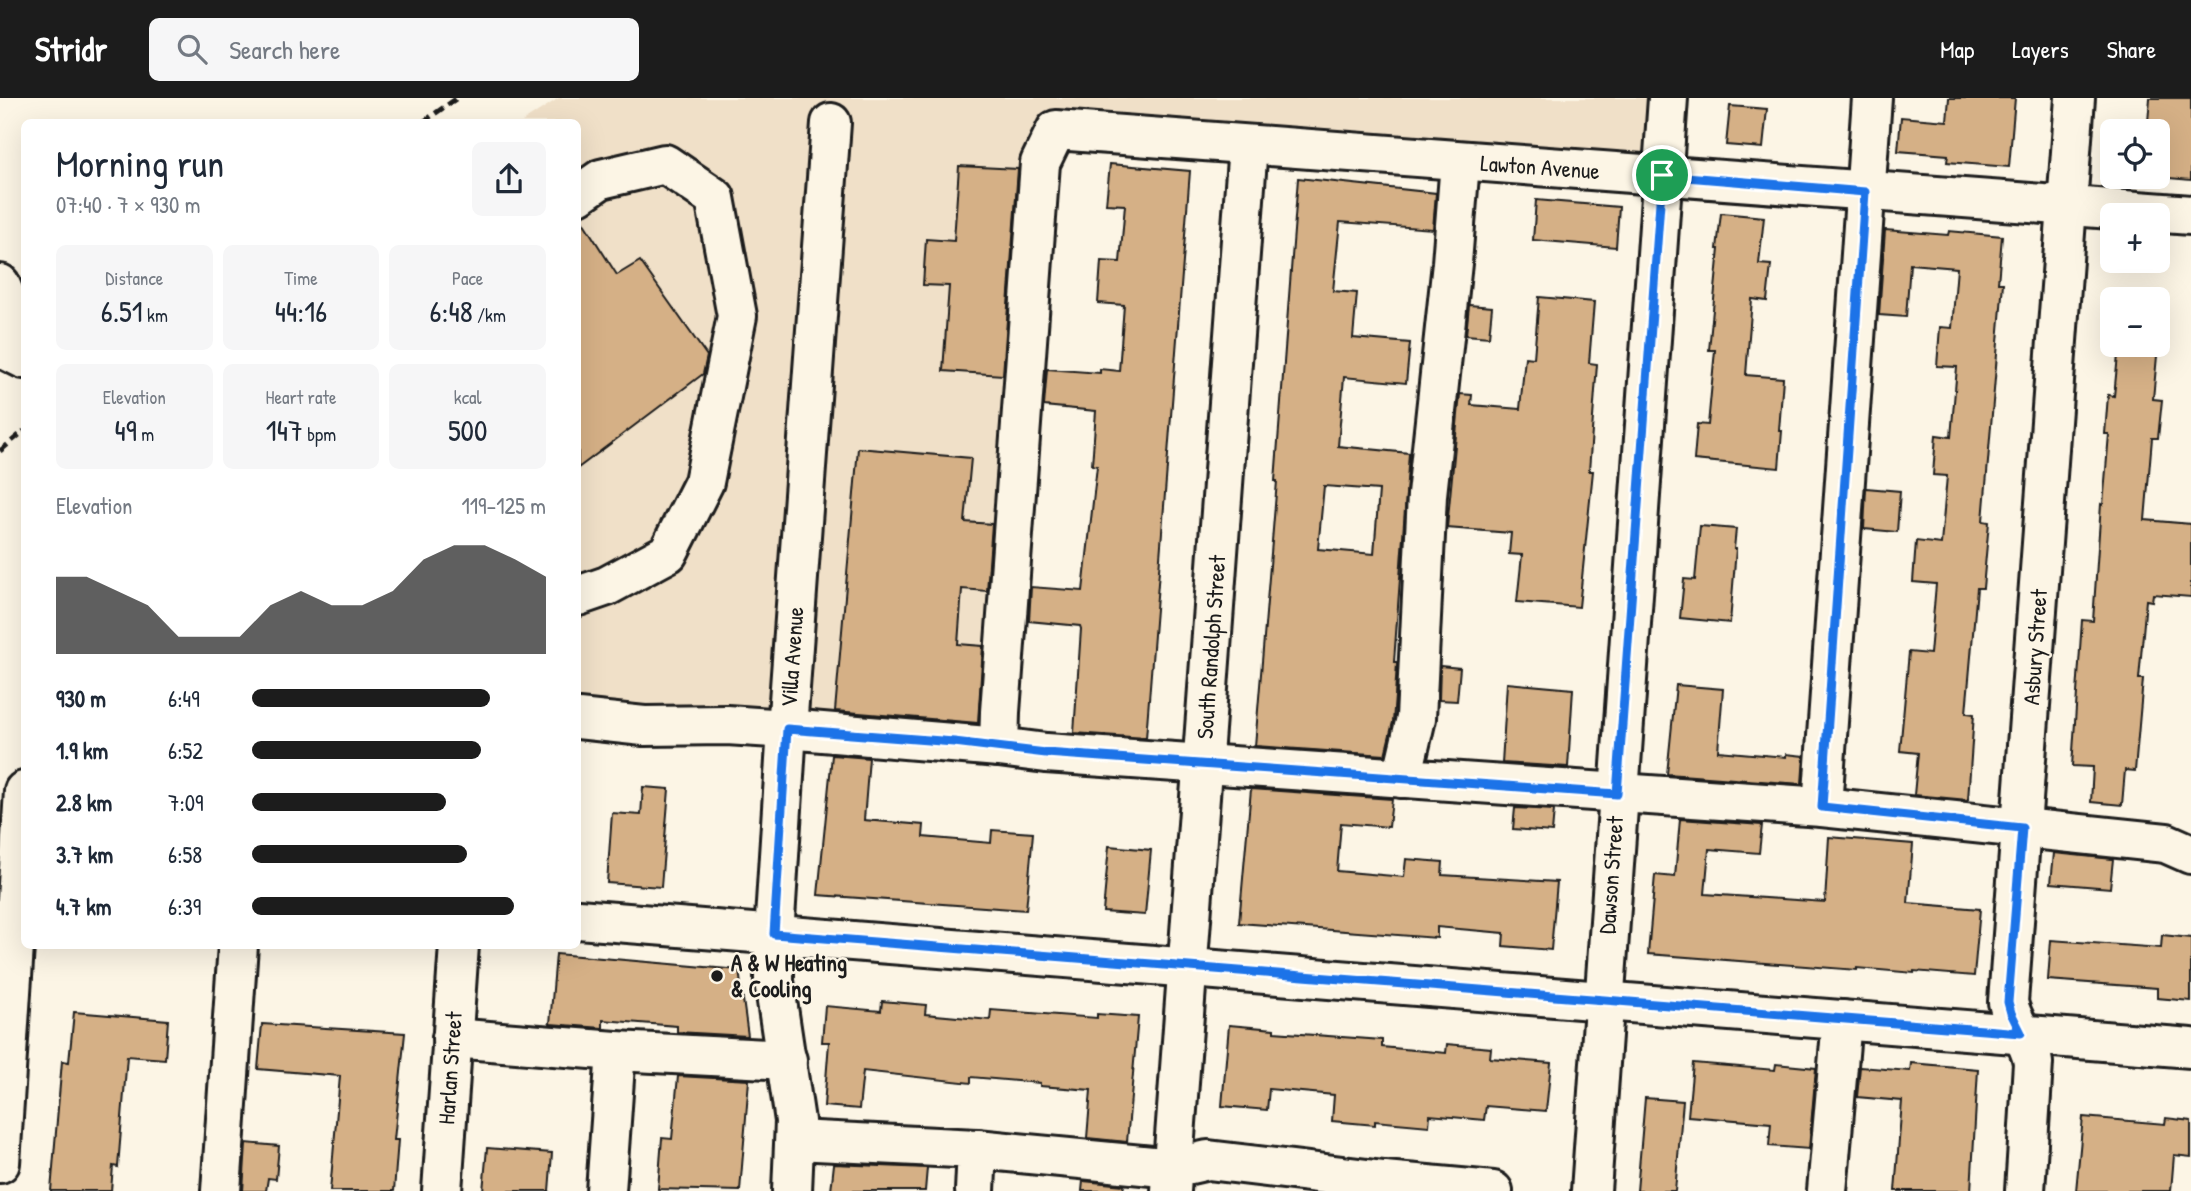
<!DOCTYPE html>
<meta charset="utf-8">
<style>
body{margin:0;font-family:"Patrick Hand",sans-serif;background:#f6f6f7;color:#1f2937;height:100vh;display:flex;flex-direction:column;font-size:26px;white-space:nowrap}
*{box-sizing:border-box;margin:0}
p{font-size:23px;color:#747a83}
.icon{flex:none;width:38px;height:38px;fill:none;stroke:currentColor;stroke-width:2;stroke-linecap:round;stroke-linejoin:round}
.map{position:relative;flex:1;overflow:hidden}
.details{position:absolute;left:21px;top:21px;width:560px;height:830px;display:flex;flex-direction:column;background:#fff;border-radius:10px;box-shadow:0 7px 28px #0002}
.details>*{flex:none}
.tools{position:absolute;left:2100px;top:21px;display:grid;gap:14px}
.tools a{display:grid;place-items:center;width:70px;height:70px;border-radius:10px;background:#fff;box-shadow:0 7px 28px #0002;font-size:35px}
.pin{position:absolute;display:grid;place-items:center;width:60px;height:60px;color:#fff;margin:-30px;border:4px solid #fff;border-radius:50%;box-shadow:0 2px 7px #0007}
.round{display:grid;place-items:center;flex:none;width:74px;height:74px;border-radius:10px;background:#f6f6f7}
.overview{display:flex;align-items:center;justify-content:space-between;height:119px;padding:0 35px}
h1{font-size:38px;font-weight:600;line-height:52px}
.stats{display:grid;grid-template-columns:repeat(3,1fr);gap:10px;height:119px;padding:7px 35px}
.stats div{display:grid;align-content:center;border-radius:10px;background:#f6f6f7;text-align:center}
.stats b{font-size:30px;font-weight:600}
.stats small{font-size:19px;font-weight:400}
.stats p{font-size:19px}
.chart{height:196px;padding:14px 35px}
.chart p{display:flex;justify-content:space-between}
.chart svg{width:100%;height:126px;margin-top:7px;fill:#1c1c1c;opacity:.7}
ul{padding:0 35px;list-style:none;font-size:23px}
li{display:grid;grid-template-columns:112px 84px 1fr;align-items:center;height:52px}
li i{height:18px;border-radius:9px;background:#1c1c1c}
header{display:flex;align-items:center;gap:42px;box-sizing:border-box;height:98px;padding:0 35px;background:#1c1c1c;color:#fff}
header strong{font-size:33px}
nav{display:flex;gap:38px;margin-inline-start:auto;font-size:24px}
.search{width:490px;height:63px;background:#f6f6f7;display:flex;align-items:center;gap:18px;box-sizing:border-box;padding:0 24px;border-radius:10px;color:#747a83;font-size:26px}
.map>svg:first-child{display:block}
</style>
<header>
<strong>Stridr</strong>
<div class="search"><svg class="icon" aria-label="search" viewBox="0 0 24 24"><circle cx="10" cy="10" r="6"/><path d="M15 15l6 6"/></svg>Search here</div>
<nav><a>Map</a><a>Layers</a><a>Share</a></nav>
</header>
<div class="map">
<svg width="2191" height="1093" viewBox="0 0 2191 1093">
<rect width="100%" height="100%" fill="#fcf5e5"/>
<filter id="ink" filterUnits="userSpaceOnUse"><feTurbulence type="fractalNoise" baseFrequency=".0143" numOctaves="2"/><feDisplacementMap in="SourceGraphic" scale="14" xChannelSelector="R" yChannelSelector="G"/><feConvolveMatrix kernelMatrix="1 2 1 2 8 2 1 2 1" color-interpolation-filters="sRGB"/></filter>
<g filter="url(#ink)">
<polygon fill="#f0e0c8" points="559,0 1647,0 1643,62 1058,12 1028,60 991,640 578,604 578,24 522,24"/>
<g fill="#d5b086" stroke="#1c1c1c" stroke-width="2" fill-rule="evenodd">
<polygon points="1949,0 2015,0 2009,69 1947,64 1948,57 1898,53 1901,19 1947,23"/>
<polygon points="2150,0 2191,0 2191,82 2158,79 2158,25 2148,24"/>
<polygon points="1730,8 1767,11 1763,50 1726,47"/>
<polygon points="1110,66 1190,73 1146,640 1074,635 1081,531 1080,528 1029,523 1031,489 1083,493 1097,368 1092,367 1096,313 1044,308 1047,271 1100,275 1100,271 1119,273 1124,207 1098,205 1101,163 1120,164 1125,107 1106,106"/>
<polygon points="959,68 1018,71 1003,277 943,273 949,188 923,187 926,141 954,143"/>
<path d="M1298 80 1436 95 1433 131 1340 124 1333 193 1357 195 1353 240 1410 245 1406 285 1344 279 1338 348 1409 355 1394 564H1397L1395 598 1393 624 1385 657 1255 648 1277 383H1275ZM1324 388 1379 392 1374 456 1318 451Z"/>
<polygon points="1536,102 1619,109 1616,149 1533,142"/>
<polygon points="1721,115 1764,119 1759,166 1771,167 1767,203 1752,201 1746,277 1783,280 1779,333 1782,333 1779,370 1694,362 1697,326 1708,327 1715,252 1709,252 1719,151 1717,151"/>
<polygon points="578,118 580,119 617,177 640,163 707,258 703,276 578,370"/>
<polygon points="1885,132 1948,137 1949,133 2002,138 1998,185 2003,185 1983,423 1989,424 1983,490 1977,490 1966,615 1974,616 1968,702 1914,697 1918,655 1900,653 1909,554 1930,556 1936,486 1913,484 1916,443 1941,446 1947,378 1933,377 1936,337 1951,339 1957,269 1937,268 1940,229 1952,230 1957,170 1910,166 1906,219 1879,217"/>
<polygon points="1539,199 1594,204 1589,265 1597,266 1589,373 1593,373 1579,509 1517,504 1522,457 1509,456 1511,435 1447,430 1460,296 1472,297 1471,307 1520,311 1525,259 1534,260"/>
<polygon points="1469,207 1492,209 1489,239 1466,237"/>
<polygon points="2119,247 2158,247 2153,301 2162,302 2158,340 2152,340 2145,422 2191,426 2191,499 2153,496 2152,503 2146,502 2139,581 2143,581 2135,673 2125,672 2122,707 2091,704 2093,669 2072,668 2082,522 2093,523 2101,406 2103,407 2109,336 2105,336 2108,297 2114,298"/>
<polygon points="858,350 971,360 965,424 992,426 987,493 962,491 958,546 983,548 978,625 835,613"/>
<polygon points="1866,390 1900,393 1897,434 1864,431"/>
<polygon points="1700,428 1736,431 1734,451 1736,451 1730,525 1680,520 1684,481 1695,482"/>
<polygon points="1440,568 1460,570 1457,603 1439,602"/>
<polygon points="1507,585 1573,591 1568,669 1502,665"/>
<polygon points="1676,587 1723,591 1718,653 1786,659 1786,656 1804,658 1802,686 1667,676"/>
<polygon points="832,657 869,660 864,722 924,727 923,739 991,745 992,732 1033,735 1026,812 818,797"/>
<polygon points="643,689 669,691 661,789 607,785 612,715 641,717"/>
<polygon points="1251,691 1392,701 1389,729 1341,725 1337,773 1404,779 1406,761 1443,764 1442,777 1557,784 1551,852 1503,848 1504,835 1437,829 1437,840 1239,825"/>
<polygon points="1515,710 1554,712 1552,734 1513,731"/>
<polygon points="1680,721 1762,727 1759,755 1709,751 1705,796 1825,804 1829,739 1913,746 1908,805 1980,811 1974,878 1914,873 1914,875 1857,870 1857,872 1648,856 1655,777 1675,779"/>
<polygon points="1109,748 1151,752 1145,817 1103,814"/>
<polygon points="2054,755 2113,761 2110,790 2051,785"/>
<polygon points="2162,837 2191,840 2191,903 2157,900 2157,890 2048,882 2051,842 2161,850"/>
<polygon points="556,856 739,872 748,938 677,934 677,928 603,922 603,930 550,926"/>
<polygon points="882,903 926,907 925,916 990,922 991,912 1097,920 1097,916 1138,919 1127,1044 1087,1040 1091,992 1040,988 1040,985 971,979 971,985 863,973 859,1011 824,1008 829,944 822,944 825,908 881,913"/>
<polygon points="74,914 168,922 165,961 127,958 118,1069 113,1068 111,1093 51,1093 62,963 69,964"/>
<polygon points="262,926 405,935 394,1042 398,1042 394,1093 330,1093 340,978 258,971"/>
<polygon points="1229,927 1274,931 1274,934 1382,942 1382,949 1446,955 1447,946 1491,950 1490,960 1551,965 1546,1013 1486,1008 1484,1022 1430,1017 1429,1028 1375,1023 1375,1027 1332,1023 1334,997 1269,991 1267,1012 1222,1008"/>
<polygon points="1693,965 1775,972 1776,966 1816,970 1809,1051 1769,1048 1771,1025 1688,1018"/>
<polygon points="1911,965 1978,971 1971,1093 1895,1093 1902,1003 1857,999 1860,969 1910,973"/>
<polygon points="678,978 749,982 740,1093 658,1091 662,1040 672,1041"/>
<polygon points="1645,1000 1683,1003 1675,1093 1637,1093"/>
<polygon points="2083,1019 2165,1026 2166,1020 2191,1023 2191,1059 2174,1057 2171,1093 2076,1093"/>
<polygon points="246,1045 279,1048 276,1081 268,1080 266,1093 243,1093"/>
<polygon points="487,1050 552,1055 549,1093 483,1093"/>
<polygon points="834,1066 927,1070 925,1093 831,1093"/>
<polygon points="1083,1083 1124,1087 1123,1093 1082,1093"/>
</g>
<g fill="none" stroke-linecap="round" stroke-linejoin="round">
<defs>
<g id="minor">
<polyline points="578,97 601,81 665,66 715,100 737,218 704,384 668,455 607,488 578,498"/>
<polyline points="2191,117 1056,32 1040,65 1000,614 999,649 1046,655 1822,709 2166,745 2191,756"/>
<polyline points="0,249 24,261"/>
<polyline points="578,621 644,628 727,627 787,631 999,649"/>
<polyline points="1402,680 1416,620 1427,397 1452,165 1460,64"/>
<polyline points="1822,709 1872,0"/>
<polyline points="578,821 2191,950"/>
<polyline points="452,940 616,953 787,962"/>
<polyline points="796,1042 977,1051 975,1093"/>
<polyline points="977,1051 1173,1070 1208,1062 1384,1083"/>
<polyline points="221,1093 238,847"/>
<polyline points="442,1093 459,847"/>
<polyline points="606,1093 616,953"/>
<polyline points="792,1093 795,1023 774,883 774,837 787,631 831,25"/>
<polyline points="1171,1093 1248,47"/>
<polyline points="1383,1093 1384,1083 1493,1093"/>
<polyline points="1591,1093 1668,0"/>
<polyline points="1827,1093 1842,922"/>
<path d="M2025 1093 2033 965C2030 942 2012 926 2008 904L2075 0"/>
</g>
<g id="major">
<polyline points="0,186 24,242"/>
<polyline points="0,1065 24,693"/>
</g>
</defs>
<use href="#minor" stroke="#1c1c1c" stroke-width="44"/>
<use href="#major" stroke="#1c1c1c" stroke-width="44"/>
<use href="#minor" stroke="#fcf5e5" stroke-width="38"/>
<use href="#major" stroke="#fcf5e5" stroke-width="38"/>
<g stroke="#1c1c1c" stroke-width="5" stroke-dasharray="10 5" stroke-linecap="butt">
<polyline points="423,24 457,0"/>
<polyline points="0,353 24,333"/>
</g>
</g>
</g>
<g fill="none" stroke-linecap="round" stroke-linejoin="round" filter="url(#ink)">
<defs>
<polygon id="route" points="1662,77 1865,94 1822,709 2022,730 2008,904 2011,915 2021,935 774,836 787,631 954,644 1046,655 1617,696"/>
</defs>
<use href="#route" stroke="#fff" stroke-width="14"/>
<use href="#route" stroke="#1a73e8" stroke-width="9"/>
</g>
<circle fill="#1c1c1c" stroke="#fcf5e5" stroke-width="2.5" cx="717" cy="878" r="7"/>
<g text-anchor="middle" stroke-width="5" stroke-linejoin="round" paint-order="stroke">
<g font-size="23" fill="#1c1c1c" stroke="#fcf5e5">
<text transform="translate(1540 69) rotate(4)" y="8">Lawton Avenue</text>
<text transform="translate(1211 549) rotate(-86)" y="8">South Randolph Street</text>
<text transform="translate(2035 549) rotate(-86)" y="8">Asbury Street</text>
<text transform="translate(792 559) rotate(-86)" y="8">Villa Avenue</text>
<text transform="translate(1611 777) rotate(-86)" y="8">Dawson Street</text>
<text transform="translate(450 970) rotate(-86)" y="8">Harlan Street</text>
</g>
<g font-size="23" font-weight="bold" fill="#1c1c1c" stroke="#fcf5e5" text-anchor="start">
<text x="731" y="873">A &amp; W Heating<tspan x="731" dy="26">&amp; Cooling</tspan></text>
</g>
</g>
</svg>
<div class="tools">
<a><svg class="icon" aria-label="locate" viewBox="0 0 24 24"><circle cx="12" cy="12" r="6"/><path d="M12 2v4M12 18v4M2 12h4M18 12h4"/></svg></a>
<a>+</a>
<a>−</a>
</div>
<div class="pin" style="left:1662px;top:77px;background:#1e9e55"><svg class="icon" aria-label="arrive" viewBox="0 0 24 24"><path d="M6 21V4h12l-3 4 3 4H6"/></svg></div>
<section class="details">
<div class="overview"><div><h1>Morning run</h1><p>07:40 · 7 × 930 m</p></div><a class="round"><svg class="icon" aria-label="share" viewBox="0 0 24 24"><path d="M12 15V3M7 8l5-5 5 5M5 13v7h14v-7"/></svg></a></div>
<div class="stats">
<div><p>Distance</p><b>6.51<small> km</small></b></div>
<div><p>Time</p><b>44:16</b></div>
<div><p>Pace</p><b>6:48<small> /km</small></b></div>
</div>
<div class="stats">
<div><p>Elevation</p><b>49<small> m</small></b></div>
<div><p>Heart rate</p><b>147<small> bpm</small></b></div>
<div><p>kcal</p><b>500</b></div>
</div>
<div class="chart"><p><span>Elevation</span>119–125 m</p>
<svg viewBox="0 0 160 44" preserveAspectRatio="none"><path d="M0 44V17L10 17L20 22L30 27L40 38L50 38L60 38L70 27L80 22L90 27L100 27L110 22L120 11L130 6L140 6L150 11L160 17V44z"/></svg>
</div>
<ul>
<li><b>930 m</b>6:49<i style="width:81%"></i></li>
<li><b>1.9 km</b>6:52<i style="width:78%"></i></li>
<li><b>2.8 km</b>7:09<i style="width:66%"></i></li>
<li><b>3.7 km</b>6:58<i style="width:73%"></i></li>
<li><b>4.7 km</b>6:39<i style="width:89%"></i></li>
</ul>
</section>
</div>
